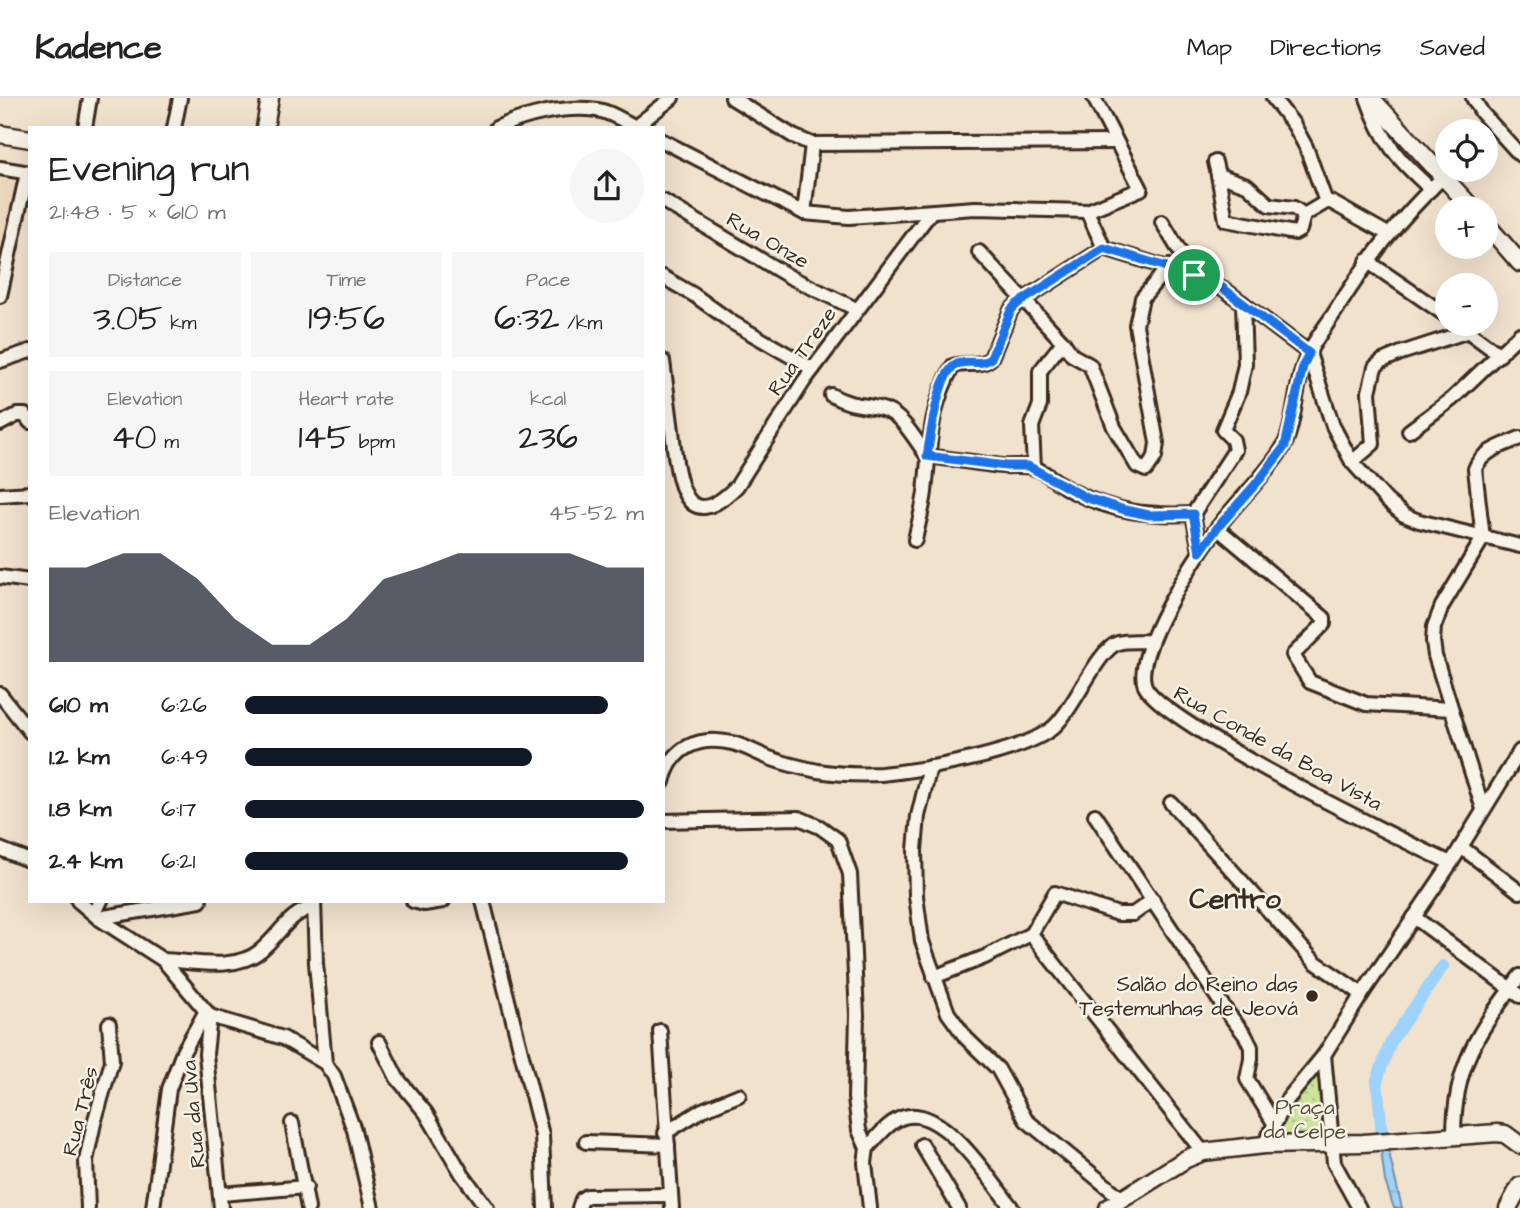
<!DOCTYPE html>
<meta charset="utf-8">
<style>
body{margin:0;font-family:"Architects Daughter",sans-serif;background:#f6f6f6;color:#222;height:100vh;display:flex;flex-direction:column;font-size:26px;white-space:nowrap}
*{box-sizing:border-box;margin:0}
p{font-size:23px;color:#767676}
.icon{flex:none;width:38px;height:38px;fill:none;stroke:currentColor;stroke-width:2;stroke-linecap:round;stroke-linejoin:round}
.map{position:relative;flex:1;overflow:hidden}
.sheet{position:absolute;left:28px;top:28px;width:637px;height:777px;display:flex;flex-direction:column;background:#fff;border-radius:0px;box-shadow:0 7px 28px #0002}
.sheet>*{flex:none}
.buttons{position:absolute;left:1435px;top:21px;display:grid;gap:14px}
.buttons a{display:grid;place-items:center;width:63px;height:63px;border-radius:50%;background:#fff;box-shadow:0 7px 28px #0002;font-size:35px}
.pin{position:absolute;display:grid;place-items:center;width:60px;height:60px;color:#fff;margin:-30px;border:4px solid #fff;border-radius:50%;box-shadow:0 2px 7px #0007}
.round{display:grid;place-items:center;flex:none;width:74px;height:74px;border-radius:37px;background:#f6f6f6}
.summary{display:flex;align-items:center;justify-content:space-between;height:119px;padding:0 21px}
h1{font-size:38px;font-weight:600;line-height:52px}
.stats{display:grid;grid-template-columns:repeat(3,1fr);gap:10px;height:119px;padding:7px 21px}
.stats div{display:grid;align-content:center;border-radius:0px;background:#f6f6f6;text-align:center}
.stats b{font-size:35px;font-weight:600}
.stats small{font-size:19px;font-weight:400}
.stats p{font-size:19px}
.chart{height:196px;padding:14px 21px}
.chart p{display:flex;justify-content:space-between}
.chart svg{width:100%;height:126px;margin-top:7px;fill:#111827;opacity:.7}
ul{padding:0 21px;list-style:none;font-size:23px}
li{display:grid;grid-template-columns:112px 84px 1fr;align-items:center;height:52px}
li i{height:18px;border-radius:9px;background:#111827}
header{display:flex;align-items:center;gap:42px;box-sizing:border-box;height:98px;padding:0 35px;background:#fff;border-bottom:2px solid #e0e0e0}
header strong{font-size:33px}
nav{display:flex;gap:38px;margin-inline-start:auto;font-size:24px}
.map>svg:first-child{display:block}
</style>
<header>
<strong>Kadence</strong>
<nav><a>Map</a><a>Directions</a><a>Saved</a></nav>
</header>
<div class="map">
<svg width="1520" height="1110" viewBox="0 0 1520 1110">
<defs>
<pattern id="park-dots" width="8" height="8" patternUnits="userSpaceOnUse" patternTransform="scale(1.75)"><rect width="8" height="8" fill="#cbe49a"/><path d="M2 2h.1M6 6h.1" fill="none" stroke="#afc484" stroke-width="1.8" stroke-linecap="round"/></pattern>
<pattern id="water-ripples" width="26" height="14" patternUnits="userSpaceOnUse" patternTransform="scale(1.75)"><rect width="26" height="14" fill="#9cd2fb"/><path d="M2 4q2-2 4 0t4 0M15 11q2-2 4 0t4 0" fill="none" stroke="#87b4d7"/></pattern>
</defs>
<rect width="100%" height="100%" fill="#f1e2ce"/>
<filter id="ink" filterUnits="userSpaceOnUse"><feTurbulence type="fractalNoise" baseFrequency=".0143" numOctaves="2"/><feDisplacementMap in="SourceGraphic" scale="14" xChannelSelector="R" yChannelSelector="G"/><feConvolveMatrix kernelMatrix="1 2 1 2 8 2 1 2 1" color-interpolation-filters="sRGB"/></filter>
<g filter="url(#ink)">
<polygon fill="#ecd6bc" points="0,81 20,85 0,153"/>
<polygon fill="url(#park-dots)" stroke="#83875c" stroke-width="2" points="1324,957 1333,1046 1264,1047 1285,1005"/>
<polygon fill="url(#water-ripples)" stroke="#758fa3" stroke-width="2" points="1388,1051 1402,1110 1394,1110 1385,1083 1381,1052"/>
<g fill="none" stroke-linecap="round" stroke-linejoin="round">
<polyline stroke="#9cd2fb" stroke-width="12" points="1382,1036 1377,982 1391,943 1443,868"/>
<defs>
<g id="minor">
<polyline points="732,0 793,38 812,46 1116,44"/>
<polyline points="1273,0 1294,27 1306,49 1326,104"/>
<path d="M1367 0C1382 43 1397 61 1431 91"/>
<polyline points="1473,0 1482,15 1520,57"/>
<polyline points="635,29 672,0"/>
<polyline points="85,30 90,0"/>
<polyline points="174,30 180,0"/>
<path d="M496 30C526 17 565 7 597 12 611 14 624 23 637 30"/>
<polyline points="663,43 804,115 849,119 975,110 1087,113 1141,91 1094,0"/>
<polyline points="1215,64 1218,77 1247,87 1269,107 1294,110 1304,117 1326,104"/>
<polyline points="0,70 30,75"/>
<polyline points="1218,77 1226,122 1295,135 1300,132 1304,117"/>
<path d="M1444 78C1397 123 1369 160 1335 214 1324 231 1309 249 1303 269 1295 291 1294 333 1282 351 1263 381 1236 404 1215 433 1195 460 1132 557 1145 588 1161 625 1403 743 1451 765"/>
<polyline points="663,103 790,179 856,211"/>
<polyline points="1326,104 1331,104 1388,136"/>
<polyline points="1087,113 1104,150 1206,182 1224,191 1309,255 1333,328 1352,364 1387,403 1404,417 1419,423 1520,448"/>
<polyline points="804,115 812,46"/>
<polyline points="1162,124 1194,177"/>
<polyline points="979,154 1063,244 1040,273 1040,307 1032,328 1034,370"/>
<polyline points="1367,163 1447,218"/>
<polyline points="663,179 694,197 733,225 813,271"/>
<polyline points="0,198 27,75"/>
<polyline points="1458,226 1500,257"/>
<polyline points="1063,244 1072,257 1090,267 1114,329 1137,368 1146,372 1155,359 1157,345 1136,227 1142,200 1169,168"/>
<polyline points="0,263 30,253"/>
<path d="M663 263C666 287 669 310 672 333 677 375 682 444 737 388L804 283 931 114"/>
<path d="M831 297C854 310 864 305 885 312 903 318 916 343 927 358"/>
<polyline points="0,326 17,317 25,317 30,324"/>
<polyline points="1409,333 1452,301 1520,236"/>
<path d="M927 358C952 361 977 365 1002 368 1013 369 1025 366 1035 370 1048 375 1059 387 1072 393 1113 414 1147 418 1193 416L1200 454"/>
<polyline points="1352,364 1373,346 1369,294 1375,269 1382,263 1401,255 1469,233"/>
<polyline points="0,397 30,395"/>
<polyline points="1193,416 1235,352 1233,342 1223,332 1239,294 1245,266 1243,205"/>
<polyline points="1217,430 1324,520 1324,526 1293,557 1310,584 1366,606 1451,611"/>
<path d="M915 442C918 427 923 410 925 394 930 348 929 310 953 268 966 263 980 270 991 260L1011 212 1017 206 1104 150"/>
<polyline points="0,479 30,483"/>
<polyline points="0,596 30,634"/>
<polyline points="930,669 918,718 915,752 916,798 922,843 948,915 966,940 998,971 1026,1022 1121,1100"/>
<path d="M663 684C671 650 698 637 732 645 746 648 758 656 772 661 786 666 803 670 818 673 837 676 861 677 881 676 924 672 1016 656 1050 632 1073 616 1096 552 1118 545 1128 542 1140 544 1150 543"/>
<polyline points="1171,705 1315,864 1362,896"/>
<path d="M1483 711 1435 558 1433 543 1434 529 1442 508 1483 440 1475 371C1481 353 1504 347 1520 340"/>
<polyline points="1095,717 1227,914 1245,937 1251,949 1251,961 1247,981 1274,1025"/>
<polyline points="663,723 799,720 820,729 838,742 850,776 857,917 855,1000 859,1032 867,1050 865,1065 870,1110"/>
<polyline points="1461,749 1520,794"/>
<polyline points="0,751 30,763"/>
<polyline points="78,803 98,820 163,862 210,918 283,940 325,965 334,978 354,1032 372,1110"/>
<polyline points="314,803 316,865 325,965"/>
<polyline points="413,803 424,806 443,803"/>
<polyline points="483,803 542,1037 545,1110"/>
<polyline points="93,815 101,803"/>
<polyline points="1414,819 1520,898"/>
<polyline points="98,820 200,803"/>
<polyline points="1031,836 1203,1054"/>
<path d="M163 862C192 863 235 874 260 853 280 837 288 815 314 809"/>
<polyline points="934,879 985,859 1031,836 1055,795 1118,816 1133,816 1153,802"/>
<polyline points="210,918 206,956 221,1110"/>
<polyline points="660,933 672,1110"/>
<polyline points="379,944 397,980 426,1015 462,1076 487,1110"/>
<polyline points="1324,957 1334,1065 1359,1110"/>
<polyline points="292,1025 308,1110"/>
<polyline points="665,1035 702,1012 739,997"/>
<path d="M1454 1037C1454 966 1479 933 1520 878"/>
<polyline points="586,1044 668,1047"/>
<polyline points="922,1047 959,1110"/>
<polyline points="1264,1047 1287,1002 1324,957 1362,896 1451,765 1520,653"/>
<path d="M867 1050C878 1039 889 1023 904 1019 943 1007 991 1083 1012 1110"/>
<polyline points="221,1096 306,1089"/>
<polyline points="88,1110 86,1063 94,1025 112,963 109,926"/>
<polyline points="153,1110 169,991 183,954 206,913"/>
<polyline points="579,1110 582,1101 587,1098 671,1097"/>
</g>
<g id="tertiary">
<polyline points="1371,0 1472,110"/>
<polyline points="265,30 270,0"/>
<polyline points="0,36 30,41"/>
<polyline points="1486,126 1520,165"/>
<polyline points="1108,1110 1186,1061 1203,1054 1264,1047 1363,1045 1497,1035 1505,1036 1520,1047"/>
<polyline points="1508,1110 1520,1088"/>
</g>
</defs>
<use href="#minor" stroke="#3b2a1e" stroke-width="18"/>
<use href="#tertiary" stroke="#3b2a1e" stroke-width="21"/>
<use href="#minor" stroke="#f7f3e8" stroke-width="12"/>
<use href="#tertiary" stroke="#f7f3e8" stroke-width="16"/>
</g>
</g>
<g fill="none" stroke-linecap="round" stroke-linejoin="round" filter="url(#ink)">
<defs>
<path id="route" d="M1104 150 1206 181 1224 191 1309 255 1303 268 1285 348 1261 380 1217 430 1200 454 1193 416 1149 417 1125 412 1087 400 1028 368H1006L927 358C931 336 937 281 954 268 965 259 980 270 991 260L1011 212 1017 206Z"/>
</defs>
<use href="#route" stroke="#fff" stroke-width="14"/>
<use href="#route" stroke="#1a73e8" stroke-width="9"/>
</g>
<circle fill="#3b2a1e" stroke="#f7f3e8" stroke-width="2.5" cx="1312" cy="898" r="7"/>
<g text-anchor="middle" stroke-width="5" stroke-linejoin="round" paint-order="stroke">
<g font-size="21" fill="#3b2a1e" stroke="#f7f3e8">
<text transform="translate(768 142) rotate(30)" y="7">Rua Onze</text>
<text transform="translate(802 253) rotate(-55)" y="7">Rua Treze</text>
<text transform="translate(1278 650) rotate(29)" y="7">Rua Conde da Boa Vista</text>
<text transform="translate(80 1013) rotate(-76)" y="7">Rua Três</text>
<text transform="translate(193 1016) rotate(-95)" y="7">Rua da Uva</text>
</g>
<g font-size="21" fill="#3b2a1e" stroke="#f7f3e8" text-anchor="end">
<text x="1298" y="893">Salão do Reino das<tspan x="1298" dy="24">Testemunhas de Jeová</tspan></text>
</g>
<g font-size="21" fill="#584f37" stroke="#f7f3e8">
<text x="1305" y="1016">Praça<tspan x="1305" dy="24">da Celpe</tspan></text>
</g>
<g font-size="28" font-weight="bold" fill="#3b2a1e" stroke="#f7f3e8">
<text x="1235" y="810">Centro</text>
</g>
</g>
</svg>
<div class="buttons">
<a><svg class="icon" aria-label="locate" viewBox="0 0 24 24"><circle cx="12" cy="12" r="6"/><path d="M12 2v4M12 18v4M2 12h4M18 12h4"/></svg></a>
<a>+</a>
<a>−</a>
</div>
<div class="pin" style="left:1194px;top:177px;background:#1e9e55"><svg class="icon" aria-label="arrive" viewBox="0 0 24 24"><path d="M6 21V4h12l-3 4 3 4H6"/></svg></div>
<section class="sheet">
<div class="summary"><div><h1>Evening run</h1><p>21:48 · 5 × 610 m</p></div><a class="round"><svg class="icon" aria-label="share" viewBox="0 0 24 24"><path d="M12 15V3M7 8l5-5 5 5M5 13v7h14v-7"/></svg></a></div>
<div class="stats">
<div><p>Distance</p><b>3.05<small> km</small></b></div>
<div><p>Time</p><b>19:56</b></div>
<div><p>Pace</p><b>6:32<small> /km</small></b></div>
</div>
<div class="stats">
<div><p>Elevation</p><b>40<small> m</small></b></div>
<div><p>Heart rate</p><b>145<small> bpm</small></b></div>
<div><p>kcal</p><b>236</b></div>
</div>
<div class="chart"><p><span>Elevation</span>45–52 m</p>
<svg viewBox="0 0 160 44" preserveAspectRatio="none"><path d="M0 44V11L10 11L20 6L30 6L40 15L50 29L60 38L70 38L80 29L90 15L100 11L110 6L120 6L130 6L140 6L150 11L160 11V44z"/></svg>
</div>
<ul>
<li><b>610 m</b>6:26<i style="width:91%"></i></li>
<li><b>1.2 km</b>6:49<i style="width:72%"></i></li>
<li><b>1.8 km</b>6:17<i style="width:100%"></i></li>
<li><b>2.4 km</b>6:21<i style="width:96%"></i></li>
</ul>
</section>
</div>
